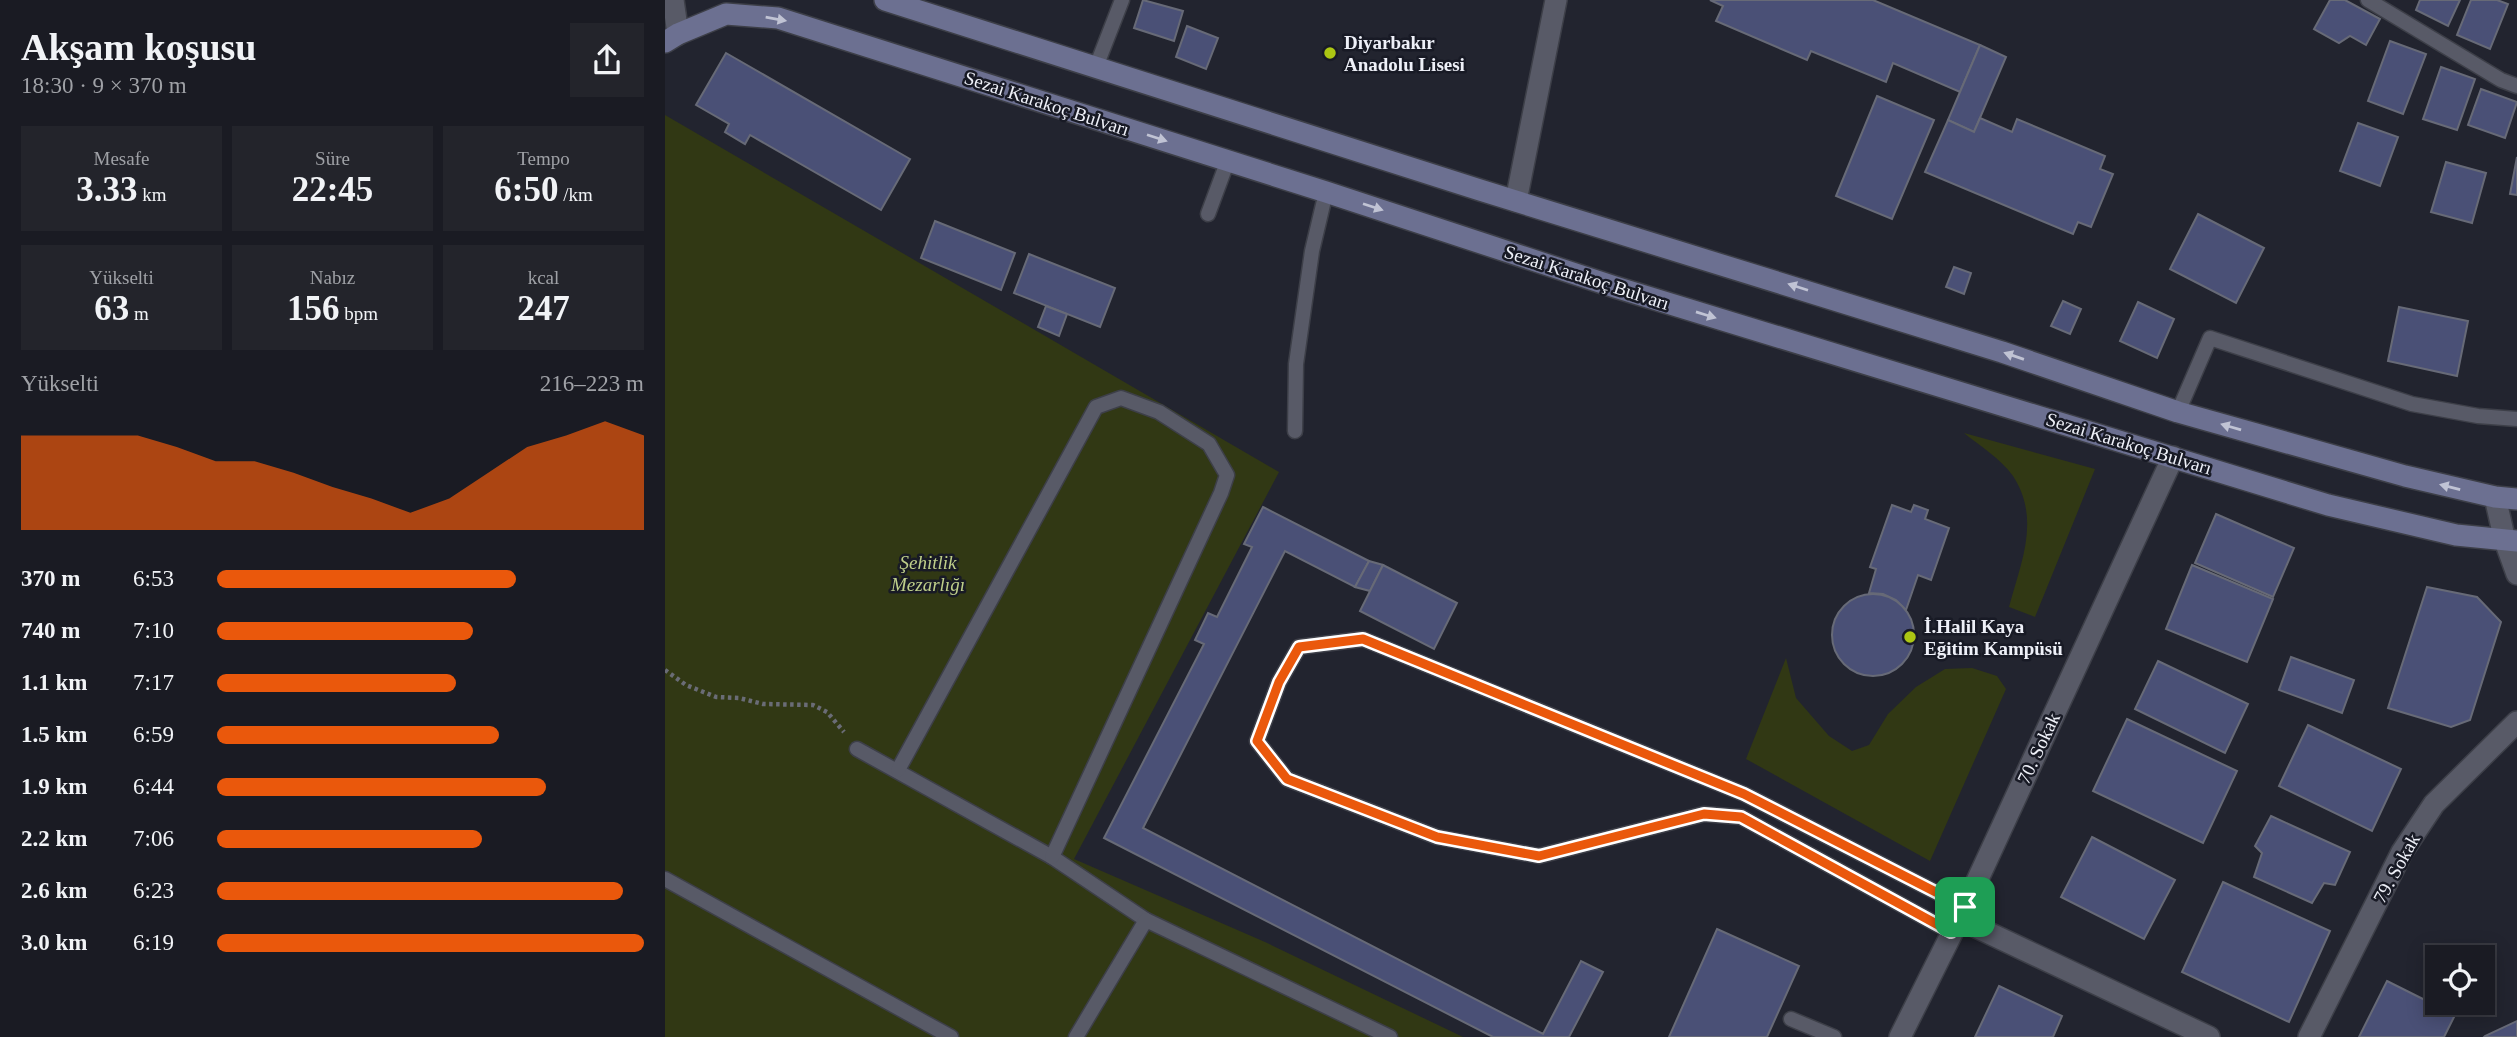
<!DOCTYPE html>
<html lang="tr">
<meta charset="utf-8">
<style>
body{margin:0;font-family:"Times New Roman",serif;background:#23242b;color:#f1f3f6;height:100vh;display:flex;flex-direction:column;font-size:26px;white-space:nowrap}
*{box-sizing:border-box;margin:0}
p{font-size:23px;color:#9fa1a6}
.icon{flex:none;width:38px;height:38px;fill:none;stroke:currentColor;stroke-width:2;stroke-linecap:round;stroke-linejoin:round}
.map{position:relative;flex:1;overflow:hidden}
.drawer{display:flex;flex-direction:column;background:#1a1b23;width:665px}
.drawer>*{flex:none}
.buttons{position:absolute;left:1760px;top:945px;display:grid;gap:14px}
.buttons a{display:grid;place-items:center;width:70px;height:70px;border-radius:0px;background:#1a1b23;box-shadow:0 4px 18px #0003,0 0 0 2px #383941;font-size:35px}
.pin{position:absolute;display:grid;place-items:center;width:60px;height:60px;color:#fff;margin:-30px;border-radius:14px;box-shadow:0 4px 10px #0006}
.round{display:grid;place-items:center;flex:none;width:74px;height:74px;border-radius:0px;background:#23242b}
.headline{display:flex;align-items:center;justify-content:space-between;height:119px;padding:0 21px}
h1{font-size:38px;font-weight:700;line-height:52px}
.stats{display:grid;grid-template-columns:repeat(3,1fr);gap:10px;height:119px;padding:7px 21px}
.stats div{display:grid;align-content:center;border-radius:0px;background:#23242b;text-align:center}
.stats b{font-size:35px;font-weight:700}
.stats small{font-size:19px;font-weight:400}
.stats p{font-size:19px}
.chart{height:196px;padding:14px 21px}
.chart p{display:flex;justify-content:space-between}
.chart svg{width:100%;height:126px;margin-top:7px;fill:#ea580c;opacity:.7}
ul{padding:0 21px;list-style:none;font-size:23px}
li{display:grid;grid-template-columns:112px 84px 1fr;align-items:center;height:52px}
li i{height:18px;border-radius:9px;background:#ea580c}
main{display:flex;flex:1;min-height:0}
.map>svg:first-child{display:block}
</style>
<main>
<section class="drawer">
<div class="headline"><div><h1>Akşam koşusu</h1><p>18:30 · 9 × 370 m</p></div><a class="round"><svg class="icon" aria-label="share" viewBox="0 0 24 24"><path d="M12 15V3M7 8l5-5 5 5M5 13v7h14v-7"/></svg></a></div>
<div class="stats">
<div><p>Mesafe</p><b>3.33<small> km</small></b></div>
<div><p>Süre</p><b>22:45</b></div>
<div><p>Tempo</p><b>6:50<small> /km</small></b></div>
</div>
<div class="stats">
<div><p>Yükselti</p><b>63<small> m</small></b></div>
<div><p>Nabız</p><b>156<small> bpm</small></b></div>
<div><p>kcal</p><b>247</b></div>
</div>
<div class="chart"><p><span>Yükselti</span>216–223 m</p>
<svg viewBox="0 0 160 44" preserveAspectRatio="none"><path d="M0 44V11L10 11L20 11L30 11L40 15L50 20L60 20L70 24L80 29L90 33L100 38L110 33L120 24L130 15L140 11L150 6L160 11V44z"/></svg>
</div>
<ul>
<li><b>370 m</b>6:53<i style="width:70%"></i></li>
<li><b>740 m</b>7:10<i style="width:60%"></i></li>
<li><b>1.1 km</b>7:17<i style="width:56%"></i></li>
<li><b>1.5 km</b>6:59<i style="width:66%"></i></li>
<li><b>1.9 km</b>6:44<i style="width:77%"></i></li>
<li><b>2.2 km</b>7:06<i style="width:62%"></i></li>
<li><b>2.6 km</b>6:23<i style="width:95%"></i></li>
<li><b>3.0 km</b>6:19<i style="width:100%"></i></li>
</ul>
</section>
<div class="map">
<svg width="1852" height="1037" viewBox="0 0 1852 1037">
<rect width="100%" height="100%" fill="#22242f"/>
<g fill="#313814">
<polygon points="0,115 614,472 409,859 600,942 798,1037 0,1037"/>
<path d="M1299 433 1430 469 1370 617 1344 607C1356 562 1376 519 1348 476 1336 459 1315 446 1299 433Z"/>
<polygon points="1121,658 1131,698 1164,736 1187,751 1204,745 1223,714 1251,687 1280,669 1307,668 1332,676 1341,689 1265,861 1081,759"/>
</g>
<g fill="#4a5076" stroke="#676a77" stroke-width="2">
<polygon points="478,0 518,11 509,41 469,28"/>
<polygon points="1045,0 1208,0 1315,45 1295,92 1228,63 1221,82 1146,51 1142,60 1051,21 1058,6"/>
<polygon points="1665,0 1680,0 1715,19 1701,45 1685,36 1674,43 1649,29"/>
<polygon points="1755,0 1795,0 1783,26 1751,10"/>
<polygon points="1806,0 1832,0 1843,4 1825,49 1792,35"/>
<polygon points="522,26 553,38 541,69 511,57"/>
<polygon points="1725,41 1761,54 1738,114 1703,101"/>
<polygon points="1315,45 1341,57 1309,132 1283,120"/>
<polygon points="61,53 245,159 216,210 85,135 80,144 60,132 64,124 31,105"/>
<polygon points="1776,67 1810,79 1792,130 1758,119"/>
<polygon points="1816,89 1852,102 1840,138 1803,125"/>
<polygon points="1212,96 1269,120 1227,219 1171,196"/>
<polygon points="1315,118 1347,132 1352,119 1440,156 1435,169 1448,174 1426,227 1413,222 1408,234 1260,172 1283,120 1309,132"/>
<polygon points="1693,123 1733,137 1715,186 1675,171"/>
<polygon points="1852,157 1852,195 1845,194"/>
<polygon points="1781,162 1821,173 1807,223 1766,212"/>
<polygon points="1533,214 1599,248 1571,303 1505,269"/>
<polygon points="270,221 350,253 336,290 256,258"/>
<polygon points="364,254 450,288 435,327 349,293"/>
<polygon points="1289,267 1306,273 1299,294 1281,287"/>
<polygon points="1398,301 1416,309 1405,334 1386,326"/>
<polygon points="1473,302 1509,319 1492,358 1455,341"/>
<polygon points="381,306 402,314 394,336 373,327"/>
<polygon points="1734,307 1803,321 1792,376 1723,361"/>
<polygon points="1227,505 1246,512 1249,505 1263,510 1260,519 1284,528 1266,580 1253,575 1241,610 1231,600 1218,594 1204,593 1211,569 1205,567"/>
<polygon points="598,507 704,561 690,587 620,551 478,828 878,1034 916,961 938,972 904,1037 828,1037 439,838 539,644 530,640 543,613 552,617 587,547 579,544"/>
<polygon points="1551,514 1629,548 1608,597 1530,563"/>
<polygon points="704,561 718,565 705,591 690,587"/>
<polygon points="718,565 792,603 769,649 695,611"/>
<polygon points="1527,565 1608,599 1582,662 1501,629"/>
<polygon points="1762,587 1812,597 1836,622 1805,720 1786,727 1723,708"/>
<circle cx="1208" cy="635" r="41"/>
<polygon points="1626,657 1689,680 1677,713 1614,690"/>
<polygon points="1493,661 1583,704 1560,753 1470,709"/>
<polygon points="1462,719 1572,771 1538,843 1428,791"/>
<polygon points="1643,725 1736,769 1707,831 1614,786"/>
<polygon points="1606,816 1685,852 1670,885 1659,883 1647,903 1589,877 1597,853 1590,846"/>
<polygon points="1427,837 1510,880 1479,939 1396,897"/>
<polygon points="1558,882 1665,931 1624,1022 1517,972"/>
<polygon points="1052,929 1134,966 1102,1037 1004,1037"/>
<polygon points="1722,981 1790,1015 1779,1037 1694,1037"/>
<polygon points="1334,986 1397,1016 1388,1037 1310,1037"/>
<polygon points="1852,1021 1852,1037 1819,1037 1820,1036"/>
</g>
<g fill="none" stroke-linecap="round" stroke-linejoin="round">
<defs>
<g id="lane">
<polyline points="1703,0 1836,80 1852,86"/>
<polyline points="431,67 457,0"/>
<polyline points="543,214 563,160"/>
<polyline points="1513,412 1545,338 1747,404 1813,416 1852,419"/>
<polyline points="630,431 631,364 647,251 661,192"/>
<polyline points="192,749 387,857 481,920"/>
<polyline points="233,770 431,407 456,398 494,412 544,444 562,475 556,493 387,857"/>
<polyline points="0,879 286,1037"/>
<polyline points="1286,932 1076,817 1039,814 874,856 772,837 622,779 592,741 614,682 634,647 698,639 1079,794 1300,907"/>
<polyline points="1126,1019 1169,1037"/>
<polyline points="411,1037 481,920 725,1037"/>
</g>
<g id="street">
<polyline points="8,0 13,34"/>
<polyline points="851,201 891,0"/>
<polyline points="1830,497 1840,541 1852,574"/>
<polyline points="1292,918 1544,1037"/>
<polyline points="1235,1037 1300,907 1508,457"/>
<polyline points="1644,1037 1737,852 1769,804 1852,722"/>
</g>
<g id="secondary">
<polyline points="220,0 815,190 1337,352 1513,412 1740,476 1830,497 1852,499"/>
<polyline points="0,42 13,34 61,14 113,18 661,192 950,287 1663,505 1791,535 1852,541"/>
</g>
</defs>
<use href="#lane" stroke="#3d3f48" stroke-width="17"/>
<use href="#street" stroke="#3d3f48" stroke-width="24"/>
<use href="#secondary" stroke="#3d3f48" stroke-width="24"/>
<polyline stroke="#6a6c76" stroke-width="4.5" stroke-dasharray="3.5 3.5" stroke-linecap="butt" points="0,670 21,685 51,697 74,698 98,704 148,705 162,712 179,732"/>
<use href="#lane" stroke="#585a67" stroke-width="14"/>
<use href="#street" stroke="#585a67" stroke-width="21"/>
<use href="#secondary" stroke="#6c7091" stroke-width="21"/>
</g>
<defs><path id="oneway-solid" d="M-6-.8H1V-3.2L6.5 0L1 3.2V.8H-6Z" transform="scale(1.75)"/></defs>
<g fill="#c0c3d4">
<use href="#oneway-solid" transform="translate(111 19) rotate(10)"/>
<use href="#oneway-solid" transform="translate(492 138) rotate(18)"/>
<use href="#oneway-solid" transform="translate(708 207) rotate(18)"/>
<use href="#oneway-solid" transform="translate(1133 287) rotate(-162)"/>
<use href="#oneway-solid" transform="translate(1041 315) rotate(17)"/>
<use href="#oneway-solid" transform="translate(1349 356) rotate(-161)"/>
<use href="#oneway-solid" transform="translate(1566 427) rotate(-164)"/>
<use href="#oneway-solid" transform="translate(1785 487) rotate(-166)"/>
</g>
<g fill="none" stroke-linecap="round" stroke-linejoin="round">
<defs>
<polygon id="route" points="698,639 1079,794 1300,907 1286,932 1076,817 1039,814 874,856 772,837 622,779 592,741 614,682 634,647"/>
</defs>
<use href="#route" stroke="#fff" stroke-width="14"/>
<use href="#route" stroke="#ea580c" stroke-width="9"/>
</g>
<g fill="#acc613" stroke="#181a25" stroke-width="2.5">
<circle cx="665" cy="53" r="7"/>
<circle cx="1245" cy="637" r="7"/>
</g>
<g text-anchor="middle" stroke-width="5" stroke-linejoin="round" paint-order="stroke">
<g font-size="19" font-weight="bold" fill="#eef0f8" stroke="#181a25" text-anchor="start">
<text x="679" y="49">Diyarbakır<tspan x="679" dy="22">Anadolu Lisesi</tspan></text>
<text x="1259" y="633">İ.Halil Kaya<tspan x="1259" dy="22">Eğitim Kampüsü</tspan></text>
</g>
<g font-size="19" fill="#eef0f8" stroke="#181a25">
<text transform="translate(382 103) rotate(18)" y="7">Sezai Karakoç Bulvarı</text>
<text transform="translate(922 277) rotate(18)" y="7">Sezai Karakoç Bulvarı</text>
<text transform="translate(1464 443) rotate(17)" y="7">Sezai Karakoç Bulvarı</text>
<text transform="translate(1373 748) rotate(-65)" y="7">70. Sokak</text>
<text transform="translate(1731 868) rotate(-61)" y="7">79. Sokak</text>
</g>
<g font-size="19" font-style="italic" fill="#bfcf8a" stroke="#181a25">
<text x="263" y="569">Şehitlik<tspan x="263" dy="22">Mezarlığı</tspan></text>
</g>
</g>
</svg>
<div class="buttons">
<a><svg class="icon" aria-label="locate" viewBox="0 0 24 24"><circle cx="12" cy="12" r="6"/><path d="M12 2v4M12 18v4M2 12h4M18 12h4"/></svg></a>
</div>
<div class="pin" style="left:1300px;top:907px;background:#1e9e55"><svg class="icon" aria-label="arrive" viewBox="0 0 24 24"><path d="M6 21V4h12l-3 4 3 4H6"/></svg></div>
</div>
</main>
